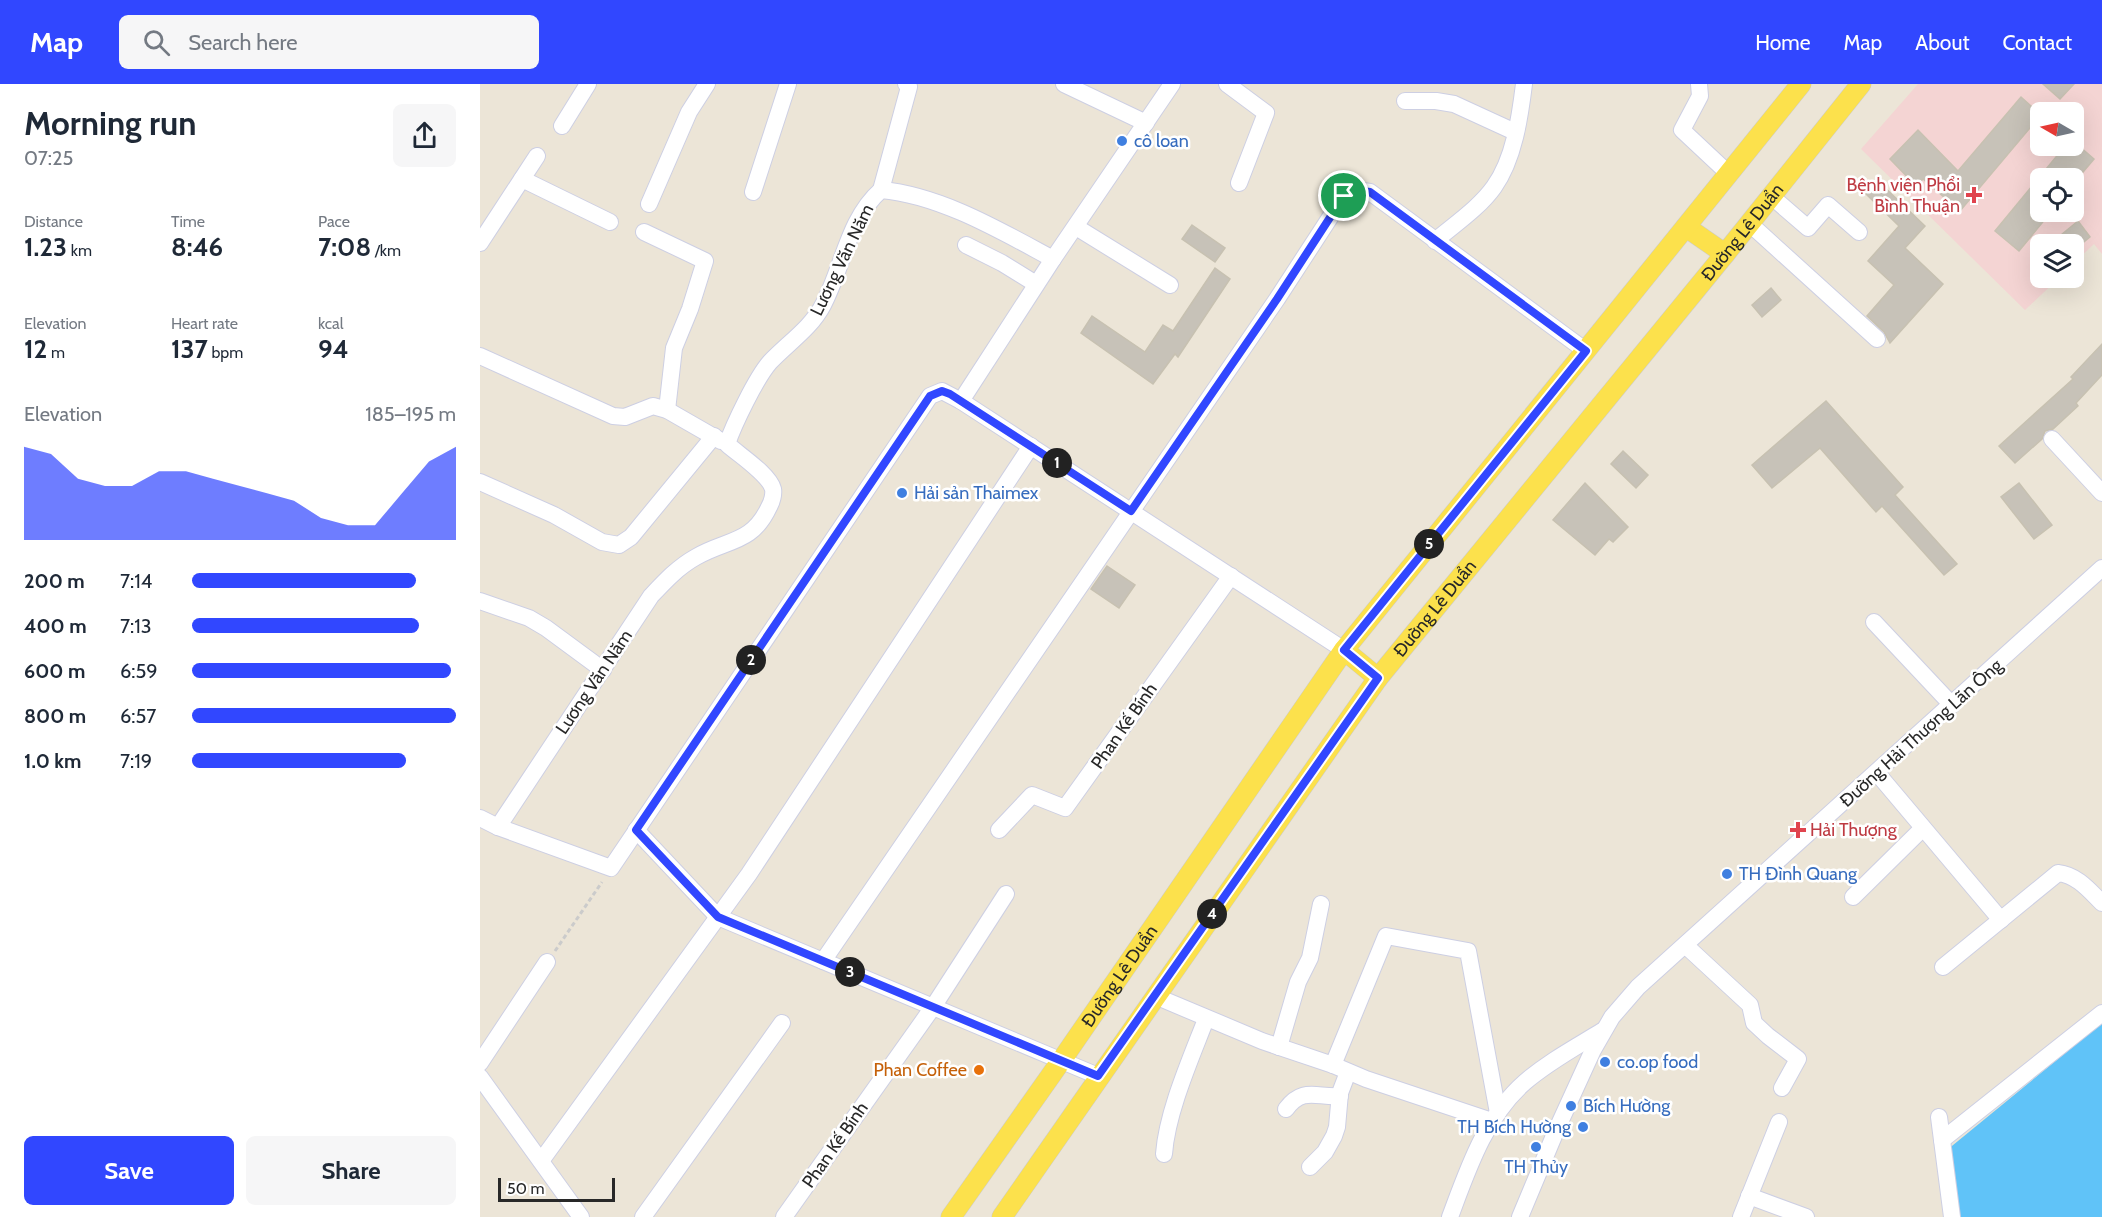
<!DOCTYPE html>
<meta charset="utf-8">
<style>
body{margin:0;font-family:Cabin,sans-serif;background:#f6f6f7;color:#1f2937;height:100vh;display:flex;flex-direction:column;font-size:22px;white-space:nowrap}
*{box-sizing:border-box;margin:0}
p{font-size:20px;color:#747a83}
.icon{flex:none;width:33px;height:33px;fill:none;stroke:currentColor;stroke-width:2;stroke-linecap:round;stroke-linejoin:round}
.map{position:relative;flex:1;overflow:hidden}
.details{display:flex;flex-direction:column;background:#fff;width:480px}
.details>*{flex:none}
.needle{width:39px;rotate:279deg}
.buttons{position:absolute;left:1550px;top:18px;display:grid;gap:12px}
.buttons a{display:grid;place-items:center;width:54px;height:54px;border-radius:9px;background:#fff;box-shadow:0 6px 24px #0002;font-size:30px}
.scale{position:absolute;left:18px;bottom:15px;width:117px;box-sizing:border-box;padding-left:6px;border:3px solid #282828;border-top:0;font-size:16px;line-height:21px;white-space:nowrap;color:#282828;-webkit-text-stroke:4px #fff;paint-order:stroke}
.pin{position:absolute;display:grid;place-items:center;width:51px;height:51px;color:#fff;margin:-26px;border:3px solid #fff;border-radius:50%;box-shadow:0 2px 6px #0007}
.km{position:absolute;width:30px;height:30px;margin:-15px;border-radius:50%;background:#222;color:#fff;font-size:16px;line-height:30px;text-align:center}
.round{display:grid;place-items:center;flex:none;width:63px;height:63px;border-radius:9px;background:#f6f6f7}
.headline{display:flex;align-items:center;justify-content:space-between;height:102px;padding:0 24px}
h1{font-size:33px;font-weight:700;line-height:45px}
.metrics{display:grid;grid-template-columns:repeat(3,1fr);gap:9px;height:102px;padding:6px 24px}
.metrics div{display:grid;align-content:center}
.metrics b{font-size:26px;font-weight:700}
.metrics small{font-size:16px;font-weight:400}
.metrics p{font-size:16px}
.chart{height:168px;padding:12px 24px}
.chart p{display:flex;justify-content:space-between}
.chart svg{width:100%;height:108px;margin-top:6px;fill:#3147ff;opacity:.7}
.cta{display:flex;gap:12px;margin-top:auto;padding:12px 24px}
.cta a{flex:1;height:69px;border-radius:9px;background:#3147ff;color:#fff;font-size:24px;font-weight:700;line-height:69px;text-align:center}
.cta a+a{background:#f6f6f7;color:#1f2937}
ul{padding:0 24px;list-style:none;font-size:20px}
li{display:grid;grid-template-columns:96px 72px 1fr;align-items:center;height:45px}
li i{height:15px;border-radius:8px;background:#3147ff}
header{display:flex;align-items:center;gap:36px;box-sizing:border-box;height:84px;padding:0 30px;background:#3147ff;color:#fff}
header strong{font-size:28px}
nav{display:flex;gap:33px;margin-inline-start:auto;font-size:21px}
.search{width:420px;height:54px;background:#f6f6f7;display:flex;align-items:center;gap:15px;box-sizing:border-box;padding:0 21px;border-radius:9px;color:#747a83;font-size:22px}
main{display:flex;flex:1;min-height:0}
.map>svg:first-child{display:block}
</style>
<header>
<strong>Map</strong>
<div class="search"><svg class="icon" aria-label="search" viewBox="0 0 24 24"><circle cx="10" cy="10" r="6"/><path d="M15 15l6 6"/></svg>Search here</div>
<nav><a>Home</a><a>Map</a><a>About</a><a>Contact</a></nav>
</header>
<main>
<section class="details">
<div class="headline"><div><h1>Morning run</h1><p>07:25</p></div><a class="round"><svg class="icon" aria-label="share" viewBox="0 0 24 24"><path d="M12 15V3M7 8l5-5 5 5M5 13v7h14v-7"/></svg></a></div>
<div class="metrics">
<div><p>Distance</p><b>1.23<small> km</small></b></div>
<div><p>Time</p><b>8:46</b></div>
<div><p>Pace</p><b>7:08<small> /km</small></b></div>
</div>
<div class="metrics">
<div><p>Elevation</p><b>12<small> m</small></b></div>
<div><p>Heart rate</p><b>137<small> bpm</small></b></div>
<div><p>kcal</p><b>94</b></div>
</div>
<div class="chart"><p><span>Elevation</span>185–195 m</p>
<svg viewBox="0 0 160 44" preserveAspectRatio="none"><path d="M0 44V6L10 9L20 19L30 22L40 22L50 16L60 16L70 19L80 22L90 25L100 28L110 35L120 38L130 38L140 25L150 12L160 6V44z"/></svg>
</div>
<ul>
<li><b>200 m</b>7:14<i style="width:85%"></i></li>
<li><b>400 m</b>7:13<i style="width:86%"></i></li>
<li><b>600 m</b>6:59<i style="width:98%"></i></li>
<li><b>800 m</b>6:57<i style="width:100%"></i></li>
<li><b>1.0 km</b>7:19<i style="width:81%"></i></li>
</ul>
<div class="cta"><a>Save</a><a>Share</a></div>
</section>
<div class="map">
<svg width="1622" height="1133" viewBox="0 0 1622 1133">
<rect width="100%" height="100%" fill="#ece5d7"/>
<path fill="#f4d4d3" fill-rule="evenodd" d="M1438 0H1622V170L1614 160 1593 180V160H1560V194H1579L1545 226 1381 65ZM1560 28H1593V62H1560ZM1560 94H1593V128H1560Z"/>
<polygon fill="#60c3f8" points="1622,939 1622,1133 1476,1133 1467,1066"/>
<g fill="#c7c2b8" stroke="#c7c1b1" stroke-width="1.5">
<polygon points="1563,0 1594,0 1580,15"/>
<polygon points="1541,13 1560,30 1560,32 1480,127 1443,95 1436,102 1410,75 1438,46 1478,87"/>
<polygon points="1585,62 1599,62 1614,75 1598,94 1560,94 1560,128 1571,128 1539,167 1515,147"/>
<polygon points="1398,97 1445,142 1425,164 1463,200 1410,259 1404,248 1387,232 1414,201 1388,177 1419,142 1386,110"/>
<polygon points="1598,137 1610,153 1593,167 1593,160 1570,160"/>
<polygon points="712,141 745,164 735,178 702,155"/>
<polygon points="735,184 750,195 698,273 695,270 673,300 601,249 612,232 665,268 683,241 693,247"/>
<polygon points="1291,204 1301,216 1282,233 1272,221"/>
<polygon points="1622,260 1622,291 1596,319 1598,322 1573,345 1565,347 1562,355 1535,379 1519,362 1593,295 1591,293"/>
<polygon points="1346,317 1423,403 1415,411 1477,480 1464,491 1402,422 1396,428 1340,364 1292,404 1272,381"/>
<polygon points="1143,367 1168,391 1156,404 1131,380"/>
<polygon points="1105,399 1148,443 1133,458 1129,455 1115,471 1073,436"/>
<polygon points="1539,399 1572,441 1554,455 1521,413"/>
<polygon points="627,482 655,501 639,524 611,505"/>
</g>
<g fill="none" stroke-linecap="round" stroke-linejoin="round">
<defs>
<g id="minor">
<polyline points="584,0 666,39"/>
<polyline points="747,0 786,29 759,99"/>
<polyline points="1219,0 1220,12 1202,46 1249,90"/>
<polyline points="925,17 956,17 974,20 1035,48"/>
<polyline points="82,42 108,0"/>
<polyline points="42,95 130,138"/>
<polyline points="401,106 429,3 426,0"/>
<polyline points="273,108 308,0"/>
<polyline points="1291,112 1328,144 1348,121 1379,148"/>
<polyline points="169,120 209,28 227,0"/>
<polyline points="1269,139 1397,255"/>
<polyline points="596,143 690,201"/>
<polyline points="164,148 225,177 210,225 194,264 187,326"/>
<path d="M955 157C975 140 999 124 1014 103 1034 75 1040 33 1044 0"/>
<polyline points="0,159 57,72"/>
<polyline points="486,161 522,179 556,200"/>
<polyline points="0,272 133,332 145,333 173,322 187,326 241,357"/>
<polyline points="481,317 573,175"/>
<polyline points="1572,355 1622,409"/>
<polyline points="0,398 74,431 122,458 139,461 151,453 234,352"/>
<polyline points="0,517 49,534 66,544 123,586"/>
<polyline points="1394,538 1472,621"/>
<polyline points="1397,689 1521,836"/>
<polyline points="0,734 18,743 131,784 450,312 462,307 481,317 864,566"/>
<path d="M18 743 171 512C185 497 198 483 216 473 247 455 272 460 289 423 292 418 294 410 293 405 289 390 259 371 247 360 254 340 276 294 290 278 308 259 331 244 343 221 363 183 368 135 401 106 460 111 521 147 573 175L692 0"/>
<polyline points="156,746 238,833 618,992"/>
<polyline points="519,746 552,711 585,724 751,492"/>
<polyline points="1373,813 1443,744"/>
<polyline points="1205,861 1270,921 1274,939 1288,952 1318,975 1302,1004"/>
<polyline points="343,877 797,215 864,112 876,106 890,108 1106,267"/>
<path d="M1463 883 1578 789C1597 791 1609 806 1622 819"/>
<polyline points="675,912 782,957 853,981 886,995 1012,1037"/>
<polyline points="799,963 818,898 830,874 841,820"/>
<polyline points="0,979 67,878"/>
<polyline points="853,981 906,852 988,867 1018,1029"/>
<polyline points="0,993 101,1133"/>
<path d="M806 1025C823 1002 837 1014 860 1012"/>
<polyline points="1459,1033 1472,1133"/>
<polyline points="1462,1056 1622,929"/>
<path d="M684 1070C687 1028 711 974 726 935"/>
<polyline points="61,1077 269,790 551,362"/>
<polyline points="830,1083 845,1068 854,1052 857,1043 860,1009 868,988"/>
<polyline points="1269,1112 1326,1133"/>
<polyline points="163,1133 302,939"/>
<polyline points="304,1133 453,923 526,810"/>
<path d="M970 1133C988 1085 1005 1033 1045 998 1068 978 1096 963 1122 947"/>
<polyline points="1040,1133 1076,1047 1113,966 1132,933 1158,903 1622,484"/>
<polyline points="1261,1133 1299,1038"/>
</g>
<g id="major">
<polyline points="1206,143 1245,170"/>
<polyline points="864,566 898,594"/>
<path id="s1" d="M471 1133 581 977 864 566 1321 0"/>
<path id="s2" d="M522 1133 898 594 1245 170 1381 0"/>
</g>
</defs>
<use href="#minor" stroke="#cdcfe3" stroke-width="18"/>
<use href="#major" stroke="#cbcbcb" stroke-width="21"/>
<polyline stroke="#cbcbcb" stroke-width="3" stroke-dasharray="4.5 3" stroke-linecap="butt" points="75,867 122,798"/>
<use href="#minor" stroke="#fff" stroke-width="16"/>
<use href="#major" stroke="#fce14c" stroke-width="20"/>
</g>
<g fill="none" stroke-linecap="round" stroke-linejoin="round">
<defs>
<polygon id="route" points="876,106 890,108 1106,267 864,566 898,594 618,992 238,833 156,746 450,312 462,307 470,310 651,427 797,215 864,112"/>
</defs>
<use href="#route" stroke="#fff" stroke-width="12"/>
<use href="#route" stroke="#3147ff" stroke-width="8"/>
</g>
<g fill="#3f7fe0" stroke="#fff" stroke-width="2">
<circle cx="642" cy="57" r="6"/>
<circle cx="422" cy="409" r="6"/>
<circle cx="1247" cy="790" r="6"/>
<circle cx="1125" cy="978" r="6"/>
<circle cx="1091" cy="1022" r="6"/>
<circle cx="1103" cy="1043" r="6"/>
<circle cx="1056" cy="1063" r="6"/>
</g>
<g fill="#e0444e" stroke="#fff" stroke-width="2">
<path d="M1491 102h6v6h6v6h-6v6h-6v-6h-6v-6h6z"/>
<path d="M1315 737h6v6h6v6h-6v6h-6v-6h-6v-6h6z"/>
</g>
<circle fill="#e8710a" stroke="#fff" stroke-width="2" cx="499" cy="986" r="6"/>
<g text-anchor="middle" stroke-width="5" stroke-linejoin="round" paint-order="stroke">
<g font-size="18" fill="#366cbe" stroke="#fff" text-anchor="start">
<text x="654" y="63">cô loan</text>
<text x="434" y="415">Hải sản Thaimex</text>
<text x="1259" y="796">TH Đình Quang</text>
<text x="1137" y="984">co.op food</text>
<text x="1103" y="1028">Bích Hường</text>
<text x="1091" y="1049" text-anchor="end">TH Bích Hường</text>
<text x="1056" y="1089" text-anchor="middle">TH Thủy</text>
</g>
<g font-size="18" fill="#be3a42" stroke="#fff" text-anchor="end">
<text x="1480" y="107">Bệnh viện Phổi<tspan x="1480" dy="21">Bình Thuận</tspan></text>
<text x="1330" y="752" text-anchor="start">Hải Thượng</text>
</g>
<g font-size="18" fill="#282828" stroke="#fff">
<text dy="6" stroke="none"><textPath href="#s2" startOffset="1233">Đường Lê Duẩn</textPath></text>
<text transform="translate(362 176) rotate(-64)" y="6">Lương Văn Năm</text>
<text dy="6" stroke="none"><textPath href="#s2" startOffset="747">Đường Lê Duẩn</textPath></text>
<text transform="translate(114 598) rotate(-56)" y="6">Lương Văn Năm</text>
<text transform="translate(644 642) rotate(-55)" y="6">Phan Kế Bính</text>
<text transform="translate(1441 649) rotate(-42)" y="6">Đường Hải Thượng Lãn Ông</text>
<text dy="6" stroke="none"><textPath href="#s1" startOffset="294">Đường Lê Duẩn</textPath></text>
<text transform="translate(355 1061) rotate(-55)" y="6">Phan Kế Bính</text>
</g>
<g font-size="18" fill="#c56008" stroke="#fff" text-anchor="end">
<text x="487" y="992">Phan Coffee</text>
</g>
</g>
</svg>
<div class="buttons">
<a><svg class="needle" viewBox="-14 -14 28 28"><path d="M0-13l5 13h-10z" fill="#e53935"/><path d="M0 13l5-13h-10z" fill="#747a83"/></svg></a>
<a><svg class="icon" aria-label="locate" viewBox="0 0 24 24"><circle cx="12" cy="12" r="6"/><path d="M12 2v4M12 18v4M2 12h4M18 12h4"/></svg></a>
<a><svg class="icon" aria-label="layers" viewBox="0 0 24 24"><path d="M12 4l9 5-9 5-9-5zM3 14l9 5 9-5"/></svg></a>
</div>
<div class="scale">50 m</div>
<div class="pin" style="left:864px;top:112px;background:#1e9e55"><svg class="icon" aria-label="arrive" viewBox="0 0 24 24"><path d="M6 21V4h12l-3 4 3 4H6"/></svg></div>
<b class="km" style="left:577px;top:379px">1</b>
<b class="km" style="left:271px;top:576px">2</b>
<b class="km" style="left:370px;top:888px">3</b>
<b class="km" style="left:732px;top:830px">4</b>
<b class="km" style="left:949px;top:460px">5</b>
</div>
</main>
